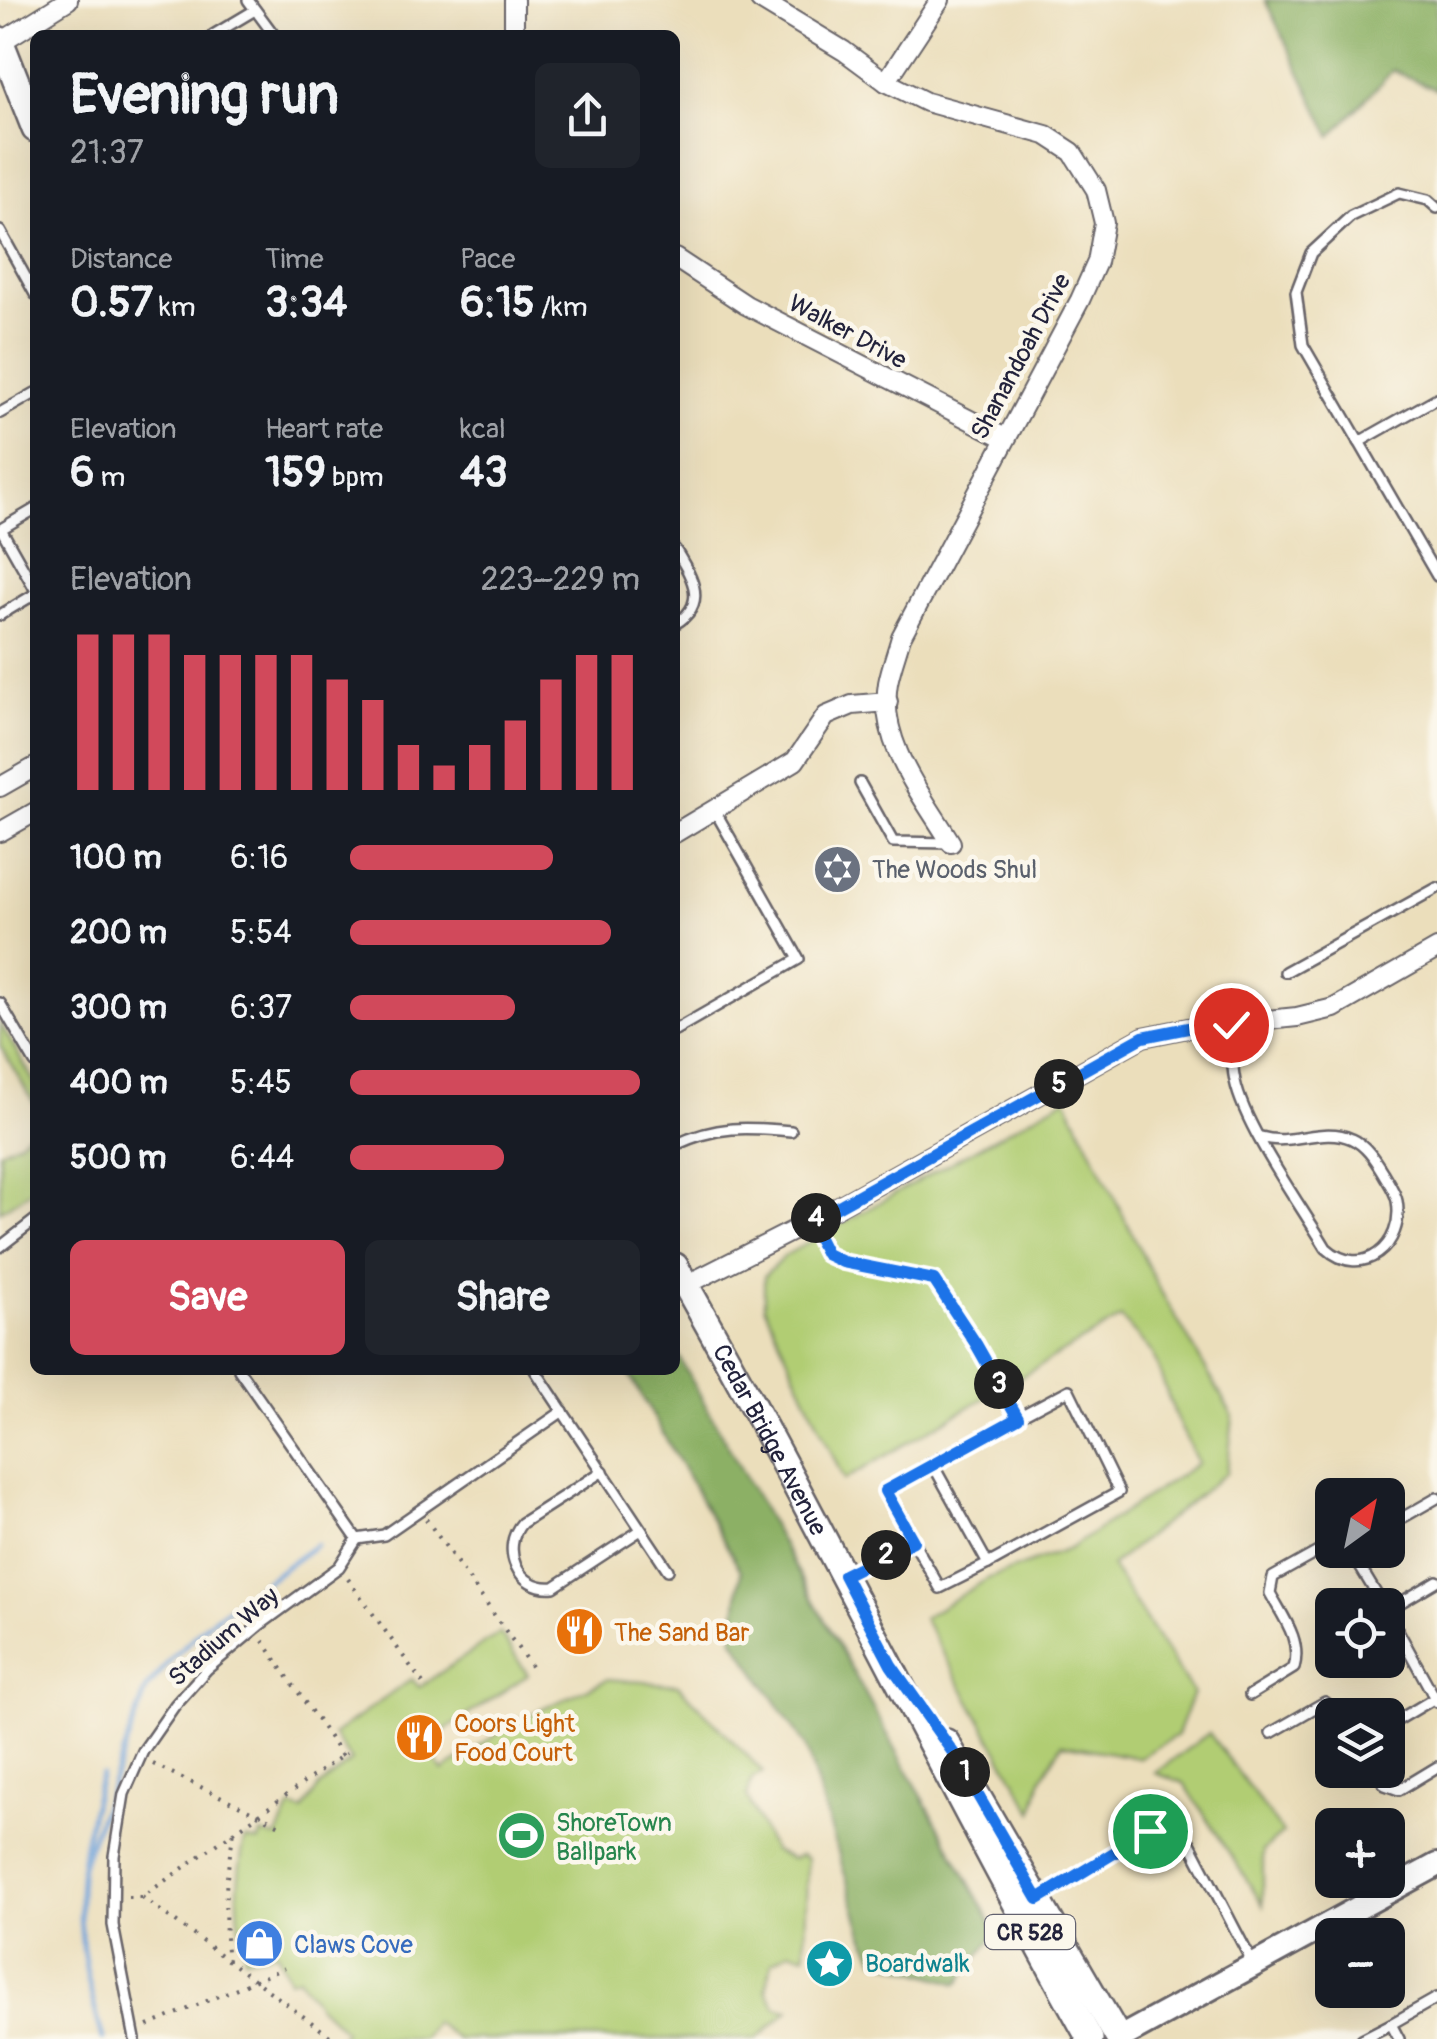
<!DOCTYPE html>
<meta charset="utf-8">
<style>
body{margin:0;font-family:Pangolin,sans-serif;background:#20242c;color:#f1f3f6;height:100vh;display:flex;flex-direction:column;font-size:38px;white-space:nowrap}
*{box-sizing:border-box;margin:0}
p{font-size:32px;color:#9ea1a6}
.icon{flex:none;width:55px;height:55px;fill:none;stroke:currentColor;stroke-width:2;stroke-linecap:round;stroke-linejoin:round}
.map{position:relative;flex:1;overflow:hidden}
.panel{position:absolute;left:30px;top:30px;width:650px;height:1345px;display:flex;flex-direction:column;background:#171b24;border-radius:15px;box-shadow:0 10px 40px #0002}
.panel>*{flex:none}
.needle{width:65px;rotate:33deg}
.buttons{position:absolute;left:1315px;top:1478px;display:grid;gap:20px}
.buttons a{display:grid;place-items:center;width:90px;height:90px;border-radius:15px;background:#171b24;box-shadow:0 10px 40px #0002;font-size:50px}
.pin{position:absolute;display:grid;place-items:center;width:85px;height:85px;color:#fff;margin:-42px;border:5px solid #fff;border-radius:50%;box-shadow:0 2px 10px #0007}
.km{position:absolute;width:50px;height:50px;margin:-25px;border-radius:50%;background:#222;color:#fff;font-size:28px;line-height:50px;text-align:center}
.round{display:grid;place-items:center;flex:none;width:105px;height:105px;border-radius:15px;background:#20242c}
.head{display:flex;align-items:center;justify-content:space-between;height:170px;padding:0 40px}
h1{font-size:55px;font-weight:800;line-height:75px}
.metrics{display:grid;grid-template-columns:repeat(3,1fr);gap:15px;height:170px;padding:10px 40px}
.metrics div{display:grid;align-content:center}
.metrics b{font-size:42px;font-weight:800}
.metrics small{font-size:28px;font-weight:400}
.metrics p{font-size:28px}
.chart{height:280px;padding:20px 40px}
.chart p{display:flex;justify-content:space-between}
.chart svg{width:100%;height:180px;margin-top:10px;stroke:#d1495b;stroke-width:6}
.button{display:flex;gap:20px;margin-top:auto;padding:20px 40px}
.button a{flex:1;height:115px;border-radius:15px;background:#d1495b;color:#fff;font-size:40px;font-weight:800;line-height:115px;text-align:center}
.button a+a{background:#20242c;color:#f1f3f6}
ul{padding:0 40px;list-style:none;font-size:32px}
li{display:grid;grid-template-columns:160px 120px 1fr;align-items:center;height:75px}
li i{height:25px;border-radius:12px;background:#d1495b}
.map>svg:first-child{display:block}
</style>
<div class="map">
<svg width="1437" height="2039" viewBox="0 0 1437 2039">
<rect width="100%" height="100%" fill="#fbf7ec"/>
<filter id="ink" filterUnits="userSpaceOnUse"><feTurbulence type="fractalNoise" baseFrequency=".01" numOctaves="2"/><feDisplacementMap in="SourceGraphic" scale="20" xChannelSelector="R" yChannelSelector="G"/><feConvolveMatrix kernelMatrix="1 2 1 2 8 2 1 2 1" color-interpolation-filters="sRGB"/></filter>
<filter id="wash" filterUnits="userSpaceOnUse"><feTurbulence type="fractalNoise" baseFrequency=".0048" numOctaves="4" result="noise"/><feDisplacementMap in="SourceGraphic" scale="40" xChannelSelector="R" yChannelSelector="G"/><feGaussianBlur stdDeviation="2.25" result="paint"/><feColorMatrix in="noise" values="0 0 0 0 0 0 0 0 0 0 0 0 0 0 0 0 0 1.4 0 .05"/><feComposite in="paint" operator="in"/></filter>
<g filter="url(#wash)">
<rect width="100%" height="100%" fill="#ebdebb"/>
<g fill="#b1cd73" stroke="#6a7857" stroke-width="2.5">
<polygon points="0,1023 35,1083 35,1105 0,1046"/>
<polygon points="1066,1098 1157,1285 1233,1416 1227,1472 1111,1566 1193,1693 1177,1735 1139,1758 1062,1744 1042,1778 1033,1812 923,1618 989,1578 1069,1549 1198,1463 1176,1418 1153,1354 1121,1318 844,1480 764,1306 764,1276 786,1255"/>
<polygon points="35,1127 35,1188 0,1211 0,1151 20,1141"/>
<path d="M500 1633 528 1675 424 1744 443 1771 516 1721 608 1679 678 1685 763 1772 752 1779 747 1797 773 1851 792 1859 801 1855 807 1859 805 1955 790 1951 772 1962 766 1990 776 2007 789 2010 757 2039H457L434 2022 422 2039H339L345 2031 319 2006 298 1977 289 1980 277 1952 245 1958C236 1916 235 1881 245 1839L259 1842 261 1834 276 1838 291 1807 303 1811 319 1787 351 1761 333 1735 412 1679 419 1687Z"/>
<polygon points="1209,1733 1283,1833 1263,1851 1263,1905 1184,1783 1155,1773"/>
</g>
<g fill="#8cb065" stroke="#576950" stroke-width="2.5">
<polygon points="1265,0 1437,0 1437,90 1393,70 1331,136"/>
<polygon points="675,1350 997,1932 958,1984 875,1959 863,1933 805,1745 733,1638 741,1571 627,1370 675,1370"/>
</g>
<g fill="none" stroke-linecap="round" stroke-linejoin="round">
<g stroke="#6a9ed6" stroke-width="5">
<path d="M101 1775C72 1872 73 1940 103 2038"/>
<polyline points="81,1868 146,1690 171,1659 209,1622 316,1545"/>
</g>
</g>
</g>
<g filter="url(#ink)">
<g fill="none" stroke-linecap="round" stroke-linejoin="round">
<defs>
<g id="service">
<polyline points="248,0 274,35"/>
<polyline points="213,35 255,10"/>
<polyline points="1437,208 1428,200 1399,193 1351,216 1311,253 1296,292 1303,345 1437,576"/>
<polyline points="0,231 35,294"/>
<polyline points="0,413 35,393"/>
<polyline points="1359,442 1437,398"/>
<polyline points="35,509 1,529 35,589"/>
<path d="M675 549C691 576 710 603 675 624"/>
<polyline points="0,615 35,594"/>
<polyline points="860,783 893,842 951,843"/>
<polyline points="1285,972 1437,888"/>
<polyline points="0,1003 35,1063"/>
<path d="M1231 1025C1232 1043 1231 1063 1235 1081 1245 1128 1300 1204 1326 1248 1362 1281 1405 1245 1397 1201 1395 1191 1388 1182 1383 1173 1375 1160 1366 1145 1352 1139 1322 1125 1292 1147 1261 1137"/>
<polyline points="675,1030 799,959 715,811"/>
<path d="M675 1145C717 1125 746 1127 791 1131"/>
<polyline points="810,1222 826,1254 843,1262 933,1280 976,1344 1018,1418"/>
<polyline points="0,1247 35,1220"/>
<polyline points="535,1370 668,1570"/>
<polyline points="932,1463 1069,1390 1119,1492 988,1564"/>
<path d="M603 1471 522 1523C500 1548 517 1591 554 1587L641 1530"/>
<polyline points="1388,1526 1437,1498"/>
<polyline points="357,1539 384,1535 563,1411"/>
<polyline points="1350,1550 1383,1605"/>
<polyline points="847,1574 913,1541 885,1491 932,1463 988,1564 940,1588 913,1541"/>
<polyline points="1388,1610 1437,1581"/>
<polyline points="1388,1612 1437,1702"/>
<path d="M1250 1695 1294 1668C1302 1640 1283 1617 1270 1593L1273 1577 1332 1544"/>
<polyline points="1388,1726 1435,1698"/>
<polyline points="1271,1733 1325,1702 1342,1715"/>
<polyline points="1375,1770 1385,1785 1399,1790 1437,1767"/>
<polyline points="1039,1898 1150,1831 1171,1829 1190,1843 1252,1962"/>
<polyline points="135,2039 113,1925 114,1856 124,1794 143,1751 175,1705 207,1669 261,1624 339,1567 357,1539 239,1370"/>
<polyline points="1362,2039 1391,2024"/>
<polyline points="1399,2039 1391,2024 1437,1998"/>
</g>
<g id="minor">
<path d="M760 0 844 51 886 82 926 102 1046 135 1072 152 1096 190 1104 223 1097 262 1080 300 901 637C897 652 891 667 888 683 878 742 922 795 951 843"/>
<polyline points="514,35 514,0"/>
<polyline points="1,42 68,0"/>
<polyline points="886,82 940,0"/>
<polyline points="675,258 746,305 1005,438"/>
<polyline points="0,787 35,767"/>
<polyline points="0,832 35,812"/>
<polyline points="675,833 795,761 826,716 852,705 888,702"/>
<polyline points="686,1285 810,1222 1143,1037 1188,1028 1297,1017 1334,1008 1437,949"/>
</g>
<polyline id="secondary" points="1118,2039 1437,1865"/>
<g id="primary">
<polyline points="0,40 35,129"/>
<path id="s1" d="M675 1266C820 1520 947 1784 1090 2039"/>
<polyline points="946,1742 1119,2039"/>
</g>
</defs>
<use href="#service" stroke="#686468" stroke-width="14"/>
<use href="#minor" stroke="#686468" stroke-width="22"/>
<use href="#secondary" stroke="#686468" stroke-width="28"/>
<use href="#primary" stroke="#686468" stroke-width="30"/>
<g stroke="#686468" stroke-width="4" stroke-dasharray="2.5 8" stroke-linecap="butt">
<polyline points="426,1519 535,1672"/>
<polyline points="348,1579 424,1685"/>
<polyline points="263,1641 342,1756"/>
<polyline points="153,1764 282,1826"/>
<polyline points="128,1897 142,1897 346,1753"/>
<polyline points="142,1897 334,2039"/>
<path d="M228 1961C223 1915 225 1876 234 1832"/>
<polyline points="148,2026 284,1968"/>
</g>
<use href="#service" stroke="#fff" stroke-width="9"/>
<use href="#minor" stroke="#fff" stroke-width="18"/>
<use href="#secondary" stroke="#fff" stroke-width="22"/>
<use href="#primary" stroke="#fff" stroke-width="25"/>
</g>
</g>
<g fill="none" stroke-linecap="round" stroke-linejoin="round" filter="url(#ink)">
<defs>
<polyline id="route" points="1150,1831 1038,1899 954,1754 891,1665 844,1575 913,1541 885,1491 1018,1418 976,1344 934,1280 843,1262 826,1254 810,1222 1143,1037 1188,1028 1231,1025"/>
</defs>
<use href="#route" stroke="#fff" stroke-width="20"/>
<use href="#route" stroke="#1a73e8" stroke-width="12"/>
</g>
<defs>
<symbol id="synagogue-disc" viewBox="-11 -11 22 22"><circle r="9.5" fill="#6b7280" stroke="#fbf7ec"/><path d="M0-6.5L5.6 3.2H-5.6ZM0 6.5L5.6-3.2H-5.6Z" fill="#fff"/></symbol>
<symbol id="restaurant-disc" viewBox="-11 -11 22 22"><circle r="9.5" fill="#e8710a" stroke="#fbf7ec"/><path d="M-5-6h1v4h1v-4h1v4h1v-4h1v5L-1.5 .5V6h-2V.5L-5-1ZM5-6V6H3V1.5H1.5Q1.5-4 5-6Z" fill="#fff"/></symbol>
<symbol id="stadium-disc" viewBox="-11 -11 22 22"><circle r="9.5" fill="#2e9e5b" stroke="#fbf7ec"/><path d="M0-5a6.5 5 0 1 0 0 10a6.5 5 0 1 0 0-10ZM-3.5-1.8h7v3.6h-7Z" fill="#fff"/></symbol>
<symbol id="shop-disc" viewBox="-11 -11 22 22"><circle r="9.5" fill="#3f7fe0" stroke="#fbf7ec"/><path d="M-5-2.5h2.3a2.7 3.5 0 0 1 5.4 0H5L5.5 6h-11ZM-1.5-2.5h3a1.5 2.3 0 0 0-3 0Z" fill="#fff"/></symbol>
<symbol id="sight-disc" viewBox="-11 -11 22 22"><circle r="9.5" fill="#0f9aa8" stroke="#fbf7ec"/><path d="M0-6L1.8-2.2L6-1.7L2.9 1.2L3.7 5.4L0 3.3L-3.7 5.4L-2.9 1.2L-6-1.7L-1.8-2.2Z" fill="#fff"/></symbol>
</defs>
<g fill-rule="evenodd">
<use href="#synagogue-disc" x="810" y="842" width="55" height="55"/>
<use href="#restaurant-disc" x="552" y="1604" width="55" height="55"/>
<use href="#restaurant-disc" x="392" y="1710" width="55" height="55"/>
<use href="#stadium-disc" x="494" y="1808" width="55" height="55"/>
<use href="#shop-disc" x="232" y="1916" width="55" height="55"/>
<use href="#sight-disc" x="802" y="1936" width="55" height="55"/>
</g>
<g text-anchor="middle" stroke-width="9" stroke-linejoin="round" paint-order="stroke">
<rect fill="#fbf7ec" stroke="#636270" stroke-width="2.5" x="985" y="1915" width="90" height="34" rx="8"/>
<g font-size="22" font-weight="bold" fill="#22223b">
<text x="1030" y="1940">CR 528</text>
</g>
<g font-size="25" fill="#22223b" stroke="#fbf7ec">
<text transform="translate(848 331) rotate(28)" y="9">Walker Drive</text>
<text transform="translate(1020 356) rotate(-62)" y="9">Shanandoah Drive</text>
<text dy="9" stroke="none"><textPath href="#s1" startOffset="198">Cedar Bridge Avenue</textPath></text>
<text transform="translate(223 1636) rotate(-41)" y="9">Stadium Way</text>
</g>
<g font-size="25" fill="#5b616d" stroke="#fbf7ec" text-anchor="start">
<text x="872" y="878">The Woods Shul</text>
</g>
<g font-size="25" fill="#c56008" stroke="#fbf7ec" text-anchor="start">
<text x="614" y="1641">The Sand Bar</text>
<text x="454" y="1732">Coors Light<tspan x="454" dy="29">Food Court</tspan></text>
</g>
<g font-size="25" fill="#27864d" stroke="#fbf7ec" text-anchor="start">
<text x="556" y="1831">ShoreTown<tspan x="556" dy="29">Ballpark</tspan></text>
</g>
<g font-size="25" fill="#366cbe" stroke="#fbf7ec" text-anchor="start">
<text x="294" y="1953">Claws Cove</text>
</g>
<g font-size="25" fill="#0d838f" stroke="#fbf7ec" text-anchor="start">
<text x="865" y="1972">Boardwalk</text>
</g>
</g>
</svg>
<div class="buttons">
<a><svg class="needle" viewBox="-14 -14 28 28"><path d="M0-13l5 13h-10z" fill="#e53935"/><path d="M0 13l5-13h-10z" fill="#9ea1a6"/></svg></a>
<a><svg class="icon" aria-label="locate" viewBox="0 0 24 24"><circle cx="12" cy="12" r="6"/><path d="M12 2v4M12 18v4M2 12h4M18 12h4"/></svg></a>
<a><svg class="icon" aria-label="layers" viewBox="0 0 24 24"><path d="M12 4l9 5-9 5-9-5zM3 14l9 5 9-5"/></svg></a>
<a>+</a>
<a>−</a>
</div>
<div class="pin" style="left:1150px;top:1831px;background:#1e9e55"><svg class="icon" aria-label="arrive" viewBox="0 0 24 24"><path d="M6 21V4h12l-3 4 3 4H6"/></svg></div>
<div class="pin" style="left:1231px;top:1025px;background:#d93025"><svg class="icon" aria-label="check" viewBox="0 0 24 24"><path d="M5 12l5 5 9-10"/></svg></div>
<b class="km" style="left:965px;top:1772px">1</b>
<b class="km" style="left:886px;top:1555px">2</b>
<b class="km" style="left:999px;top:1384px">3</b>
<b class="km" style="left:816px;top:1218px">4</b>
<b class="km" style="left:1059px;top:1084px">5</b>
<section class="panel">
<div class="head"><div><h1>Evening run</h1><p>21:37</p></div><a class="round"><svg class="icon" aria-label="share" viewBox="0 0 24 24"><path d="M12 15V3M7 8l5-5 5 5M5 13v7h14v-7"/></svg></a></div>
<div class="metrics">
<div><p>Distance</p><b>0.57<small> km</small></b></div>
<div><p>Time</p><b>3:34</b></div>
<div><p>Pace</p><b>6:15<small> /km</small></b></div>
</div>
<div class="metrics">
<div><p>Elevation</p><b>6<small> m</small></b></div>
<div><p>Heart rate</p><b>159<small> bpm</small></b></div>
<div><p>kcal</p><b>43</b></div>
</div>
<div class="chart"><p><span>Elevation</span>223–229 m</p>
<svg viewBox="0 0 160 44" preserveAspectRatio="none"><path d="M5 44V6M15 44V6M25 44V6M35 44V11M45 44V11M55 44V11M65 44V11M75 44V17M85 44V22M95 44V33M105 44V38M115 44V33M125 44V27M135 44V17M145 44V11M155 44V11"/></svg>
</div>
<ul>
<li><b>100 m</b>6:16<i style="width:70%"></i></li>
<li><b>200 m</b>5:54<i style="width:90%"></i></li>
<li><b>300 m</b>6:37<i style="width:57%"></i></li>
<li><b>400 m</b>5:45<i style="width:100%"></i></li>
<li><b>500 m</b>6:44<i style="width:53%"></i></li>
</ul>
<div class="button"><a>Save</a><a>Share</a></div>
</section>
</div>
